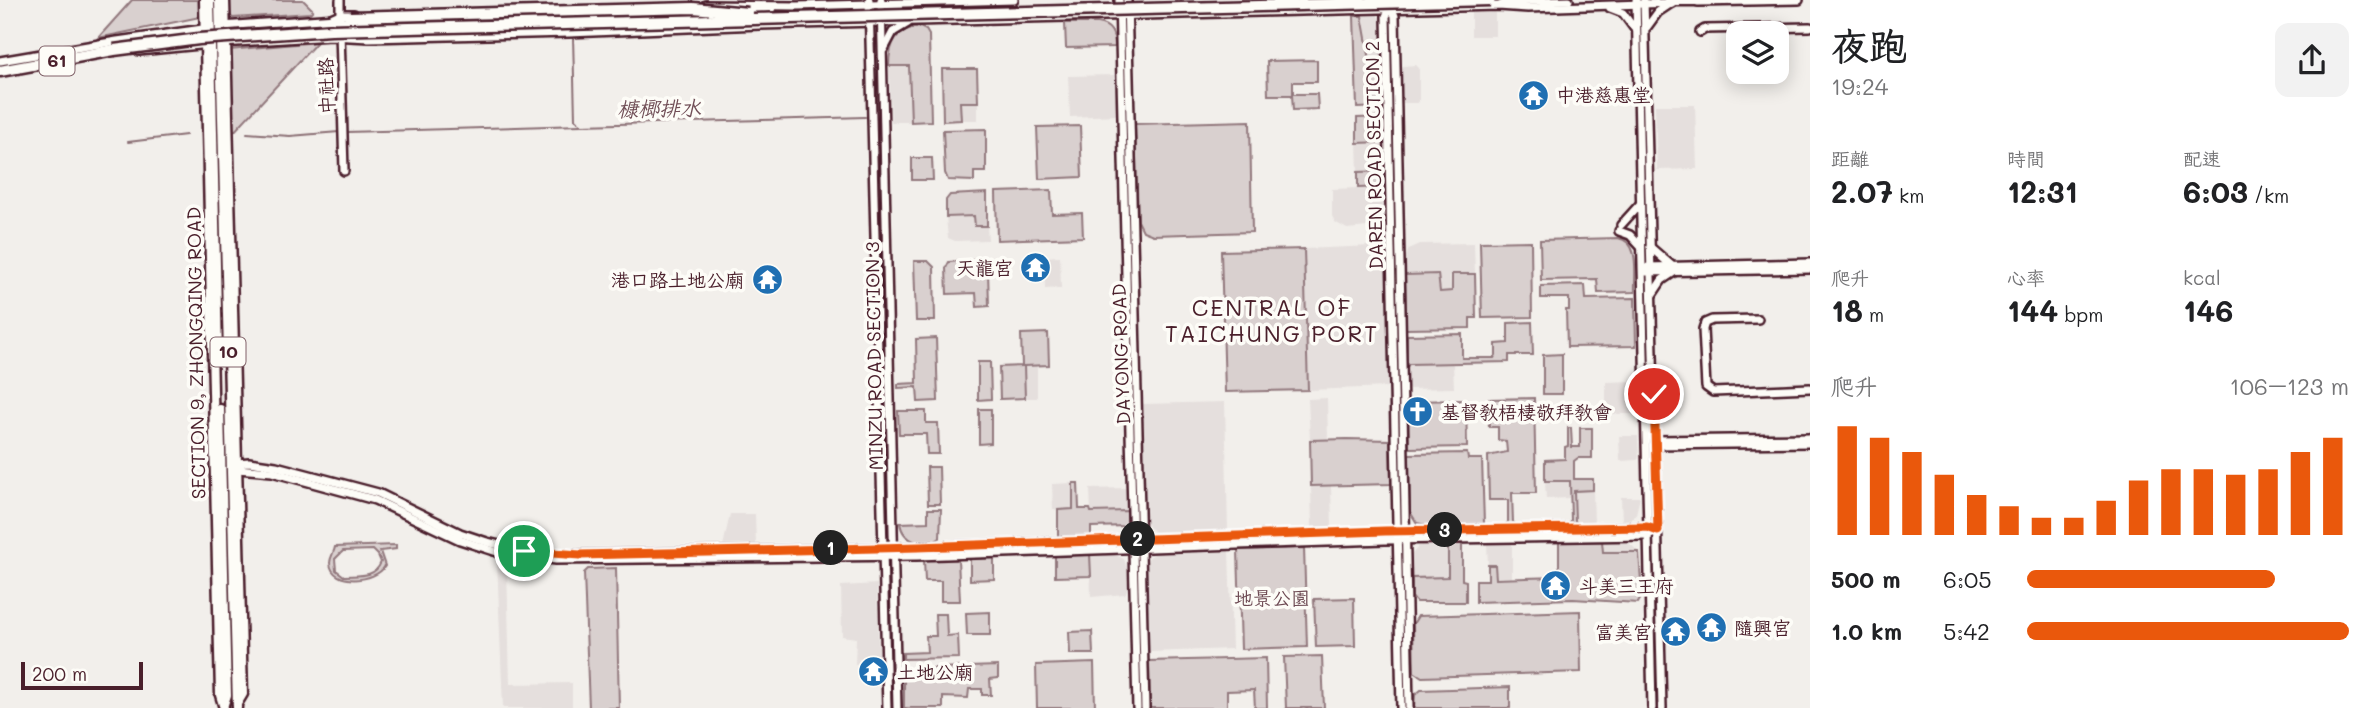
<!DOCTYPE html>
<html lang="zh-TW">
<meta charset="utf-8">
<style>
body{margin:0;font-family:Mali,"LXGW WenKai TC",sans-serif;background:#f2f2f2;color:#202124;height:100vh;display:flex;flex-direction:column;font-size:26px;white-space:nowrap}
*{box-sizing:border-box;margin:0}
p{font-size:23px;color:#757577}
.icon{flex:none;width:38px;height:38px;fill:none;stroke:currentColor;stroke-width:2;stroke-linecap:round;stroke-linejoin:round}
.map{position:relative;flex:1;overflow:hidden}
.panel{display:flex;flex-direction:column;background:#fff;width:560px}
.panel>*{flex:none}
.buttons{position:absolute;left:1726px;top:21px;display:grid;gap:14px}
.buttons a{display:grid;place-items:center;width:63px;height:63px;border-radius:14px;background:#fff;box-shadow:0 4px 18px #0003;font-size:35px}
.scale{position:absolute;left:21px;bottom:18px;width:122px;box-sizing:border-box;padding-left:7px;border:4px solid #4a1f2b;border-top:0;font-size:19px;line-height:24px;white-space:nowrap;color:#4a1f2b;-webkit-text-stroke:5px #fdfcf7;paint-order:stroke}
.pin{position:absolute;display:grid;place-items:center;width:60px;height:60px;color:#fff;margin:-30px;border:4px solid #fff;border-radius:50%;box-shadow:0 2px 7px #0007}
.km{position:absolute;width:35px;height:35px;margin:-18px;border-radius:50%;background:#222;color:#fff;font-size:19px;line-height:35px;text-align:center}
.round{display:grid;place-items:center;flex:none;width:74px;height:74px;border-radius:14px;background:#f2f2f2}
.head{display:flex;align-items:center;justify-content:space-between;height:119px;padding:0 21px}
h1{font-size:38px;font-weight:700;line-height:52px}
.metrics{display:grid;grid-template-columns:repeat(3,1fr);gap:10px;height:119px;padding:7px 21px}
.metrics div{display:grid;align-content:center}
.metrics b{font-size:30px;font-weight:700}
.metrics small{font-size:19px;font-weight:400}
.metrics p{font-size:19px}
.chart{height:196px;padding:14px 21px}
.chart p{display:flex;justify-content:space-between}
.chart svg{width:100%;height:126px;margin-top:7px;stroke:#ea580c;stroke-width:6}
ul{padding:0 21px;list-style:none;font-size:23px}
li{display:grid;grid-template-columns:112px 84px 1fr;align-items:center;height:52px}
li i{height:18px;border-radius:9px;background:#ea580c}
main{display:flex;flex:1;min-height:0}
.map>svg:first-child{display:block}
</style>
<main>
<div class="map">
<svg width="1810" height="708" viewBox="0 0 1810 708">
<rect width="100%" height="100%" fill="#f2efeb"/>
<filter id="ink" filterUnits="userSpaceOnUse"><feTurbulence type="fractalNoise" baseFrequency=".0143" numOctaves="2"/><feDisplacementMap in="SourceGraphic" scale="14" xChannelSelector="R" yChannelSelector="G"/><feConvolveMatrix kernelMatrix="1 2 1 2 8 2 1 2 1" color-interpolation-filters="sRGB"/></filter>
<g filter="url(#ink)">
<g fill="#e5dfdd">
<polygon points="1495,12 1495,36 1471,36 1471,13"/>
<polygon points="1377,15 1381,19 1383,66 1371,66 1362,16"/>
<polygon points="909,65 911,122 891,122 889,66"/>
<polygon points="1416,65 1419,68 1419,101 1417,103 1403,103 1401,102 1400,68 1403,66"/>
<polygon points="1116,75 1117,115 1070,117 1068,76"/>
<polygon points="960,102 978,102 978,120 961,120"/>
<polygon points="1655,105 1695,105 1697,169 1657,170"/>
<polygon points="1384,142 1385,171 1358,172 1357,143"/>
<polygon points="1385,187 1386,214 1383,221 1378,226 1347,229 1335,222 1332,216 1332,189"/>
<polygon points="975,216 975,226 987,226 988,240 955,241 948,238 946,217"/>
<polygon points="1474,243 1475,274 1450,275 1451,292 1406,305 1405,259 1409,249 1420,244"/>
<polygon points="1372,246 1383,251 1387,261 1389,387 1308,390 1304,249"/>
<polygon points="1060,256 1061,288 1045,289 1044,257"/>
<polygon points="1453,363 1454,388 1408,389 1407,367 1409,364"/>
<polygon points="1024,366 1037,366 1037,398 1025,398"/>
<polygon points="1634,381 1637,383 1638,414 1606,414 1606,382"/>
<polygon points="1327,398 1328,440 1310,440 1308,399"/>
<polygon points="1225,402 1228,531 1154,532 1149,527 1146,520 1143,404"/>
<polygon points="1619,436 1638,436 1639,458 1637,460 1620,461"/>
<polygon points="1545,481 1570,481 1570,498 1546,499"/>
<polygon points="1073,483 1074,510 1053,510 1052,484"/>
<polygon points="1331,485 1332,528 1312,529 1311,486"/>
<polygon points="1127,488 1127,511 1091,512 1090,489"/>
<polygon points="1574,490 1593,490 1594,523 1577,523 1575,521"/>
<polygon points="1640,497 1636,514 1631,519 1622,522 1621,497"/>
<polygon points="730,514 755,514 756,545 723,546"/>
<polygon points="1602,541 1628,542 1639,552 1603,552"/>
<polygon points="1487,543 1512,543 1512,579 1495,580 1495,565 1488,565"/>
<polygon points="1425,544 1448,544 1448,577 1412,578 1412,554 1419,546"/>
<polygon points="1229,550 1232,649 1149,652 1146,567 1149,557 1159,552"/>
<polygon points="1090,554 1113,554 1124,559 1127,568 1128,588 1125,594 1091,597"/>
<polygon points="497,560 511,563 507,566 510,684 572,683 572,708 503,708"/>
<polygon points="877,584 879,660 859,659 858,663 855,664 856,638 842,636 841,586"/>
</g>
<g fill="#d9d0cf" stroke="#92787d" stroke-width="2" fill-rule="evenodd">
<polygon points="132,0 199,0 200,17 98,38"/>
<polygon points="229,0 303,0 313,10 310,13 233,18 229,16"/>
<polygon points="1354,16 1362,16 1371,66 1383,66 1383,107 1357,108"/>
<path d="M1097 23C1111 25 1115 34 1115 47L1066 48 1065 23Z"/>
<path d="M920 27 926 30 929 35 931 121 911 122 909 66H889C889 44 896 28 920 27Z"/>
<polygon points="317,42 232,134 229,50"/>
<polygon points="1317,60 1317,82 1293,82 1293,94 1317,94 1318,109 1293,110 1292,95 1268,95 1267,61"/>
<polygon points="942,69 977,69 978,102 960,102 961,120 943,121"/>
<polygon points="1384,117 1384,142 1357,143 1357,118"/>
<polygon points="1250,121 1252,232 1153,235 1143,231 1138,221 1135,124"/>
<polygon points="1080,126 1082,177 1039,179 1037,127"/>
<polygon points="986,129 986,172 974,172 974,181 948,180 945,173 943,130"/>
<polygon points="912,158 932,158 933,180 912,180"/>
<polygon points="1385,171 1385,187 1358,188 1358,172"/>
<polygon points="1051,190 1052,214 1082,213 1083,237 997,240 996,192"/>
<polygon points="987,193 987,226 975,226 974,216 946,217 946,200 950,195"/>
<path d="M1618 238C1641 242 1634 274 1635 292L1598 293 1597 279 1541 280 1540 240Z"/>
<polygon points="1531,241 1532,317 1482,318 1480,242"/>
<polygon points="1304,249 1308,390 1225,392 1221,251"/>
<polygon points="988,259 988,265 976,266 976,270 988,270 989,306 977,307 976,293 947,294 946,268 949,262"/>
<polygon points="914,261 928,261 934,267 935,321 916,321"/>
<polygon points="1438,274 1440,292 1452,291 1452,274 1475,274 1476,318 1470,318 1470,328 1406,329 1405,275"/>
<polygon points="1585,285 1586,299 1635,298 1636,346 1567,347 1566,310 1569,310 1569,298 1541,298 1541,286"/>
<polygon points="1532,322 1533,355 1509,355 1509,362 1409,364 1407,367 1407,335 1462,334 1462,358 1494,358 1496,355 1496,344 1508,343 1508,323"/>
<polygon points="1048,333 1049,365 1024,366 1025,398 1000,399 999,367 1022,366 1021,334"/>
<polygon points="936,338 938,401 918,402 917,387 898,388 898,384 917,383 916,339"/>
<polygon points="1562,354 1562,394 1543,394 1543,355"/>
<polygon points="978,362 990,362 991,399 978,400"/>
<polygon points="1534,398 1536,493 1512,493 1513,522 1515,524 1506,524 1508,522 1508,500 1489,500 1488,456 1507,452 1506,441 1498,440 1498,427 1489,427 1488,399"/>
<polygon points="1466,400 1467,447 1409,448 1408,401"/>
<polygon points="979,409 991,409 991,443 979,444"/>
<polygon points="898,411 926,411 926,423 938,423 939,454 927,454 926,434 899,434"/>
<polygon points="1568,428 1571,428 1572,447 1580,447 1580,428 1592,428 1592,458 1578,458 1574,461 1574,479 1593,479 1593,490 1574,491 1575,521 1577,523 1569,523 1571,521 1570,481 1545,481 1545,460 1565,459 1565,447 1568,446"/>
<polygon points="1347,439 1390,440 1391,484 1311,486 1310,440"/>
<polygon points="1467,453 1468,459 1482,459 1484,524 1426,525 1417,523 1410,512 1409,454"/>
<polygon points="927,467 939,467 940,504 928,504"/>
<polygon points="1073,483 1078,483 1079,509 1090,509 1091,512 1127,511 1127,526 1091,527 1091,536 1058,537 1058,510 1073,509"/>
<path d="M928 509H941L940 538C925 549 903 542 900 523L928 522Z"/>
<polygon points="1602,541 1603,552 1639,552 1642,596 1638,603 1573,599 1476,602 1476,580 1488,580 1488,565 1495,565 1496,579 1559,577 1559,542"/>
<polygon points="1448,544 1462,544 1462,580 1466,581 1466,602 1416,602 1412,597 1412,578 1448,577"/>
<path d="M396 545V549L380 551 385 566C376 582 332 587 330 563 330 557 334 553 335 547ZM373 550 378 555 381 562C375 578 359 575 344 576L336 570 335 559 343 551Z"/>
<polygon points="1304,548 1307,647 1241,649 1238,550"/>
<polygon points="1090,554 1091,576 1055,577 1055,556"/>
<polygon points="994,558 994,579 970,580 970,559"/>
<polygon points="958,559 960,601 941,601 941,581 925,581 924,560"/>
<polygon points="616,568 619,708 589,708 584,573 588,569"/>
<polygon points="1354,598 1355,646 1316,647 1314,599"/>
<polygon points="1580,611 1581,672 1422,677 1414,672 1413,624 1418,616"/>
<polygon points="990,612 990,635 967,635 966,613"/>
<polygon points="935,614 946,614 947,636 958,635 959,658 903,659 903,653 927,652 926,636 936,636"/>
<polygon points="1092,631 1093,654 1070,654 1069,632"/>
<polygon points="1322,656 1324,708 1286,708 1284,657"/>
<polygon points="1266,658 1267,708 1255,708 1254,690 1227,691 1227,708 1150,708 1149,661"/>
<polygon points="1094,663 1095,708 1037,708 1036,665"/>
<polygon points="998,666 998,678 990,679 991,695 982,695 982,689 969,689 968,698 943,697 943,708 904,708 904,669"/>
<polygon points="1510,687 1510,708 1414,708 1415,695 1421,690"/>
</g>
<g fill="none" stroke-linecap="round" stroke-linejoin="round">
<g stroke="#8b6f75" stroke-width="2">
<polyline points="573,36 575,119 582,125 865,117"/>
<polyline points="347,132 581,125"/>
<polyline points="247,133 290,136 339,132"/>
<polyline points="128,142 186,135"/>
</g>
<defs>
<g id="secondary">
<polyline points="340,0 340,16"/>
<polyline points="869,0 887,708"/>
<polyline points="881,0 897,708"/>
<polyline points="1119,0 1137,708"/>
<polyline points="1127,0 1145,708"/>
<polyline points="1636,0 1652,708"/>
<polyline points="1644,0 1662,708"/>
<polyline points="1698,2 1799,0"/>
<polyline points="705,5 797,6 1014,0"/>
<polyline points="1501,5 1509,2 1569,0"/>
<polyline points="1391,6 1395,16 1409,708"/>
<polyline points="1610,8 1623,13 1634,28"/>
<polyline points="1391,9 1386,16 1401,708"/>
<polyline points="742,10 772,8"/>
<polyline points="331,18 340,14 354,14"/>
<polyline points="331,18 340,21 356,20"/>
<polyline points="222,26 336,18"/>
<polyline points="1647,27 1658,12 1670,4"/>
<polyline points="340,31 344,171"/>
<polyline points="1700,32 1705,29 1810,27"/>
<polyline points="222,43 331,36 369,38 569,33 760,25 1498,6 1528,8 1672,3"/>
<polyline points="884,49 893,32 908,23"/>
<polyline points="139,51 210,44"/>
<polyline points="0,61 117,41 210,28"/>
<polyline points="1621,225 1640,204"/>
<polyline points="1619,231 1630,235 1641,247"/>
<polyline points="1650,247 1672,266"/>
<polyline points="1648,267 1810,263"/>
<polyline points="1646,272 1810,269"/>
<polyline points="1652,295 1662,280 1674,272"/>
<polyline points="1758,319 1712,320 1705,323 1703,329 1706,387 1713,392 1810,388"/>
<polyline points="1651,437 1655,440 1810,438"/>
<polyline points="1655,445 1810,443"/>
<polyline points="237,463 249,462 276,466 378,493 460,533 487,542 524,551 563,555 918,547 1385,532 1647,527 1658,531"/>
<polyline points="237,469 272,472 375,500 460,540 500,553 556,560 917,556 1385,540 1648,536 1658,531"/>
</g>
<g id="primary">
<polyline points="204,0 220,695 224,708"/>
<polyline points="210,0 218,354"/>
<polyline points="219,0 237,708"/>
<polyline points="225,0 243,694 237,704"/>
<polyline points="220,409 227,695 224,704"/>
</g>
<g id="highway">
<polyline points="1669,0 1701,0"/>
<polyline points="0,71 114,50"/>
</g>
</defs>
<use href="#secondary" stroke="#4a1f2b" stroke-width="12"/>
<use href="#primary" stroke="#4a1f2b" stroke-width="13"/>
<use href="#highway" stroke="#4a1f2b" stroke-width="15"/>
<use href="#secondary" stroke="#fdfcf7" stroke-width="7"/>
<use href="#primary" stroke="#fdfcf7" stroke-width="8"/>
<use href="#highway" stroke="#fdfcf7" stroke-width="10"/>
<defs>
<g id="highway-bridge">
<polyline points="350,17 693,8 748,13"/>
<polyline points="114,50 199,39 331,30 1490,0"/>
</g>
</defs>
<use href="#highway-bridge" stroke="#4a1f2b" stroke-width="15" stroke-linecap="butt"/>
<use href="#highway-bridge" stroke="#fdfcf7" stroke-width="10"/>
</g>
</g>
<g fill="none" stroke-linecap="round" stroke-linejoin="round" filter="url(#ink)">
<defs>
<polyline id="route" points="524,551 580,555 918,547 1385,531 1647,527 1658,531 1654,394"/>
</defs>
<use href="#route" stroke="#fff" stroke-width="14"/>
<use href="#route" stroke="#ea580c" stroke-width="9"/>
</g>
<defs>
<symbol id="temple-disc" viewBox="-11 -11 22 22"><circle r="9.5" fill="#1f6fb2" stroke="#fdfcf7"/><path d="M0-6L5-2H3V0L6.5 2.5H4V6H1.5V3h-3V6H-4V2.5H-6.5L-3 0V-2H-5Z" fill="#fff"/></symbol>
<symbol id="church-disc" viewBox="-11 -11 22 22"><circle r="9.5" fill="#1f6fb2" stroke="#fdfcf7"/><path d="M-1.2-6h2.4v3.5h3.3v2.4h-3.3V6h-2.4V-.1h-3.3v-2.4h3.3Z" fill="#fff"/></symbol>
</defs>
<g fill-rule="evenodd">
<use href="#temple-disc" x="1516" y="78" width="35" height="35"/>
<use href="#temple-disc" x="1018" y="250" width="35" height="35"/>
<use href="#temple-disc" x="750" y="262" width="35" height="35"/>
<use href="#church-disc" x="1400" y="394" width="35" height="35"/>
<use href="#temple-disc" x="1538" y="568" width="35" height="35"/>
<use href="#temple-disc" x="1694" y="610" width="35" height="35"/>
<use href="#temple-disc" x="1658" y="614" width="35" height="35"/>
<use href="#temple-disc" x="856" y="654" width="35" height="35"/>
</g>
<g text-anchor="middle" stroke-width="7" stroke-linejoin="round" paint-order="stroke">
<g fill="#fdfcf7" stroke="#806168" stroke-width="2">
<rect x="39.5" y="46.5" width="35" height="29" rx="5"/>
<rect x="210.5" y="337.5" width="35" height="29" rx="5"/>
</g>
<g font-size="18" font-weight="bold" fill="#4a1f2b">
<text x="57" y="67">61</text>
<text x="228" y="358">10</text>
</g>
<g font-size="19" fill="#4a1f2b" stroke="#fdfcf7">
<text transform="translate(326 86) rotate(-92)" y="7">中社路</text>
<text transform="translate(1374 155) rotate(-91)" y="7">DAREN ROAD SECTION 2</text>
<text transform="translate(196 353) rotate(-91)" y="7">SECTION 9, ZHONGQING ROAD</text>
<text transform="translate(1121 354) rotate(-92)" y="7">DAYONG ROAD</text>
<text transform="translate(874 356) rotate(-91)" y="7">MINZU ROAD SECTION 3</text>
</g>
<g font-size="19" fill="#4a1f2b" stroke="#fdfcf7" text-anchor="start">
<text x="1556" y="102">中港慈惠堂</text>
<text x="1013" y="275" text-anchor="end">天龍宮</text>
<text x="744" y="287" text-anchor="end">港口路土地公廟</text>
<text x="1441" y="419">基督教梧棲敬拜教會</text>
<text x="1579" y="593">斗美三王府</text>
<text x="1734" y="635">隨興宮</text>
<text x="1652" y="639" text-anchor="end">富美宮</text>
<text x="897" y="679">土地公廟</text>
</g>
<g font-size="19" fill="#6e4b54" stroke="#fdfcf7">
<text x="1272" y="605">地景公園</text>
</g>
<g font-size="21" font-style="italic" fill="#704e56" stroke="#fdfcf7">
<text transform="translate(659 109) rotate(-1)" y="7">槺榔排水</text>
</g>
<g font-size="23" letter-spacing="2" fill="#4a1f2b" stroke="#fdfcf7">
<text x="1272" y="316">CENTRAL OF<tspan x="1272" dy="26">TAICHUNG PORT</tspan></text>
</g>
</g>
</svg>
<div class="buttons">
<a><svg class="icon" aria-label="layers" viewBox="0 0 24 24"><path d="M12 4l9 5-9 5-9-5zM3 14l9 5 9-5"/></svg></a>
</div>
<div class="scale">200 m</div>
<div class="pin" style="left:524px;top:551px;background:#1e9e55"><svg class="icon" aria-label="arrive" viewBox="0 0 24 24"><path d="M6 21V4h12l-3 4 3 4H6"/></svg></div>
<div class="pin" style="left:1654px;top:394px;background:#d93025"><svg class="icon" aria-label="check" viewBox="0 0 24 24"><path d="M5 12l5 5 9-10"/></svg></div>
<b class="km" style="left:831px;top:548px">1</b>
<b class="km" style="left:1138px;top:539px">2</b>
<b class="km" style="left:1445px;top:530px">3</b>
</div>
<section class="panel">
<div class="head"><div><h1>夜跑</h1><p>19:24</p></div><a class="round"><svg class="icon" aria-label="share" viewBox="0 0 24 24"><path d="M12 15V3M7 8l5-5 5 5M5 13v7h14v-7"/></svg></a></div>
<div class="metrics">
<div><p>距離</p><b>2.07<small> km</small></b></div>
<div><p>時間</p><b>12:31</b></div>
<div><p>配速</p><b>6:03<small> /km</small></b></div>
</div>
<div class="metrics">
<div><p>爬升</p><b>18<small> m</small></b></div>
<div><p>心率</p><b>144<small> bpm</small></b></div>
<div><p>kcal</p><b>146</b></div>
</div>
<div class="chart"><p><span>爬升</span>106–123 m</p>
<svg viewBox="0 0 160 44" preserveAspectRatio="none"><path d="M5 44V6M15 44V10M25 44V15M35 44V23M45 44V30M55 44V34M65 44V38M75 44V38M85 44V32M95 44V25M105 44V21M115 44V21M125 44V23M135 44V21M145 44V15M155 44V10"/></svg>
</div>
<ul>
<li><b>500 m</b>6:05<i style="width:77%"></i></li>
<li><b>1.0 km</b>5:42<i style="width:100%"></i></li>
</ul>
</section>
</main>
